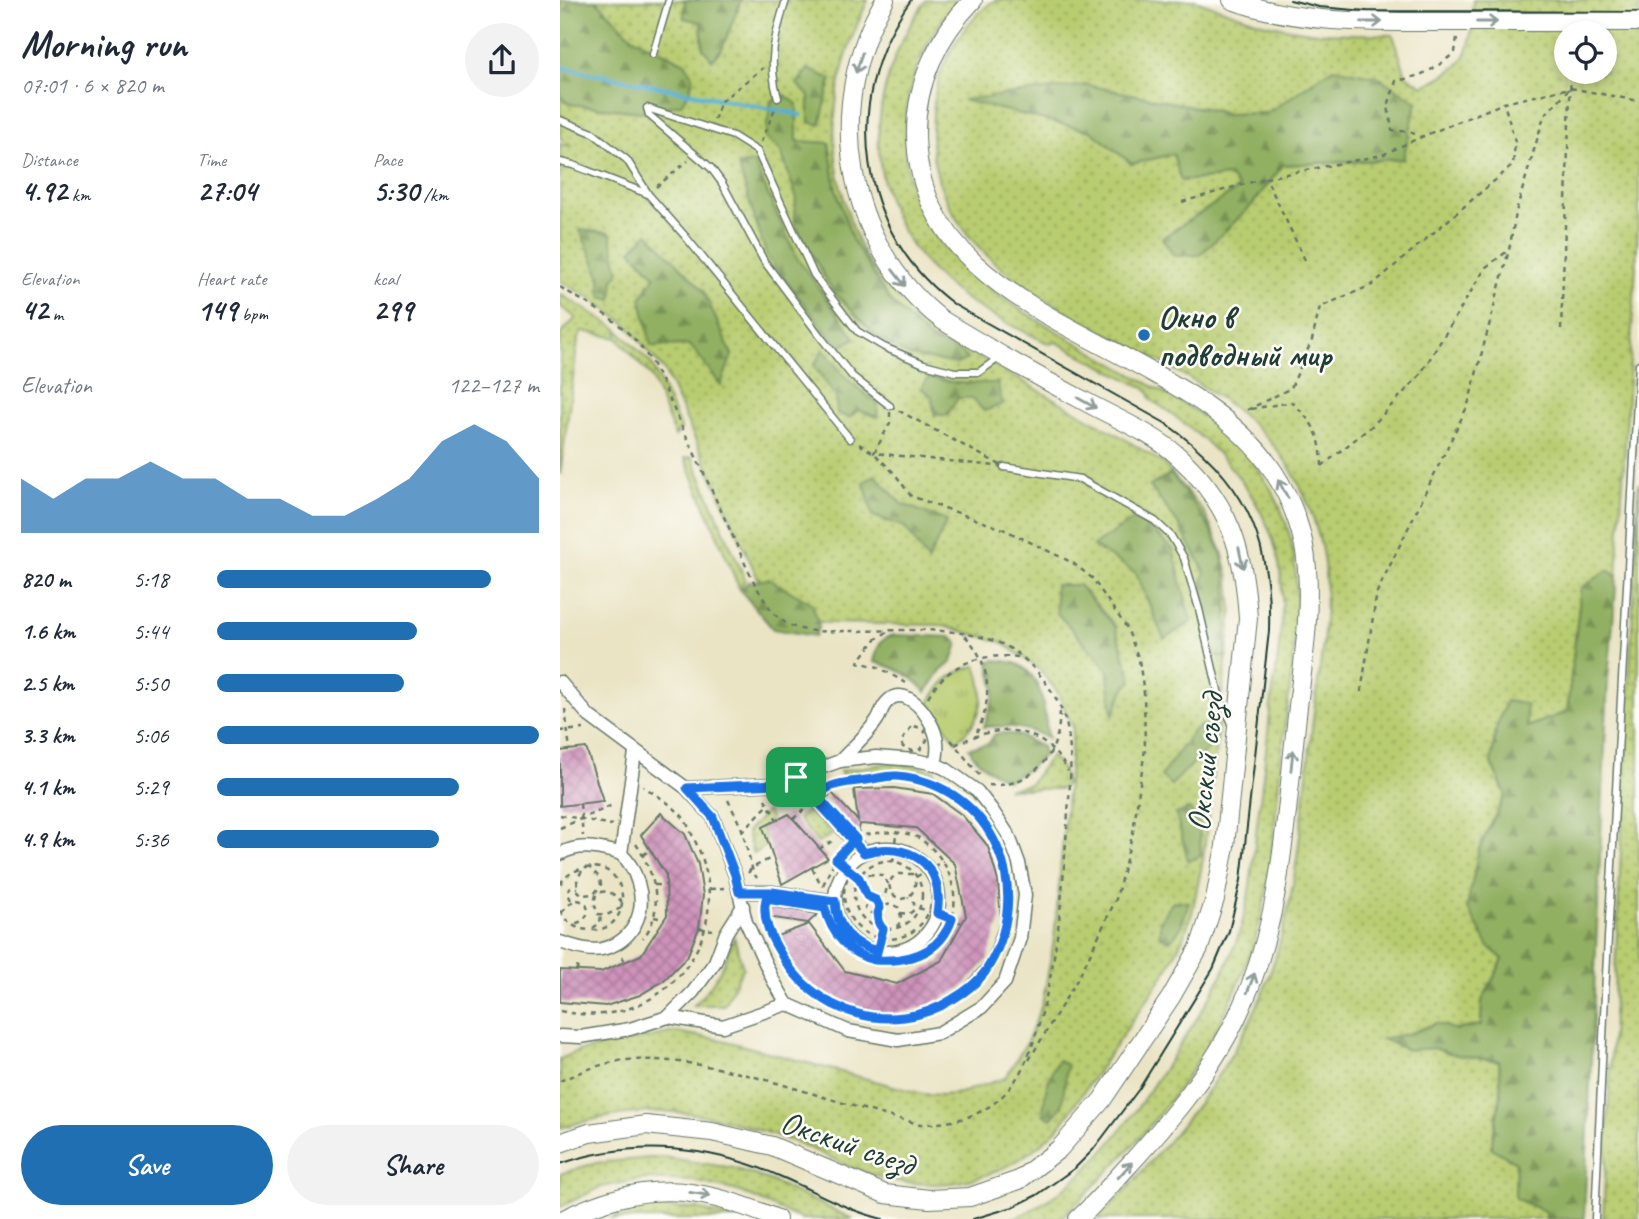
<!DOCTYPE html>
<meta charset="utf-8">
<style>
body{margin:0;font-family:Caveat,sans-serif;background:#f2f2f3;color:#1f2937;height:100vh;display:flex;flex-direction:column;font-size:26px;white-space:nowrap}
*{box-sizing:border-box;margin:0}
p{font-size:23px;color:#747a83}
.icon{flex:none;width:38px;height:38px;fill:none;stroke:currentColor;stroke-width:2;stroke-linecap:round;stroke-linejoin:round}
.map{position:relative;flex:1;overflow:hidden}
.drawer{display:flex;flex-direction:column;background:#fff;width:560px}
.drawer>*{flex:none}
.tools{position:absolute;left:994px;top:21px;display:grid;gap:14px}
.tools a{display:grid;place-items:center;width:63px;height:63px;border-radius:50%;background:#fff;box-shadow:0 4px 10px #0003;font-size:35px}
.pin{position:absolute;display:grid;place-items:center;width:60px;height:60px;color:#fff;margin:-30px;border-radius:14px;box-shadow:0 4px 10px #0006}
.round{display:grid;place-items:center;flex:none;width:74px;height:74px;border-radius:37px;background:#f2f2f3}
.overview{display:flex;align-items:center;justify-content:space-between;height:119px;padding:0 21px}
h1{font-size:38px;font-weight:800;line-height:52px}
.stats{display:grid;grid-template-columns:repeat(3,1fr);gap:10px;height:119px;padding:7px 21px}
.stats div{display:grid;align-content:center}
.stats b{font-size:30px;font-weight:800}
.stats small{font-size:19px;font-weight:400}
.stats p{font-size:19px}
.chart{height:196px;padding:14px 21px}
.chart p{display:flex;justify-content:space-between}
.chart svg{width:100%;height:126px;margin-top:7px;fill:#1f6fb2;opacity:.7}
.action{display:flex;gap:14px;margin-top:auto;padding:14px 21px}
.action a{flex:1;height:80px;border-radius:42px;background:#1f6fb2;color:#fff;font-size:28px;font-weight:800;line-height:80px;text-align:center}
.action a+a{background:#f2f2f3;color:#1f2937}
ul{padding:0 21px;list-style:none;font-size:23px}
li{display:grid;grid-template-columns:112px 84px 1fr;align-items:center;height:52px}
li i{height:18px;border-radius:9px;background:#1f6fb2}
main{display:flex;flex:1;min-height:0}
.map>svg:first-child{display:block}
</style>
<main>
<section class="drawer">
<div class="overview"><div><h1>Morning run</h1><p>07:01 · 6 × 820 m</p></div><a class="round"><svg class="icon" aria-label="share" viewBox="0 0 24 24"><path d="M12 15V3M7 8l5-5 5 5M5 13v7h14v-7"/></svg></a></div>
<div class="stats">
<div><p>Distance</p><b>4.92<small> km</small></b></div>
<div><p>Time</p><b>27:04</b></div>
<div><p>Pace</p><b>5:30<small> /km</small></b></div>
</div>
<div class="stats">
<div><p>Elevation</p><b>42<small> m</small></b></div>
<div><p>Heart rate</p><b>149<small> bpm</small></b></div>
<div><p>kcal</p><b>299</b></div>
</div>
<div class="chart"><p><span>Elevation</span>122–127 m</p>
<svg viewBox="0 0 160 44" preserveAspectRatio="none"><path d="M0 44V25L10 32L20 25L30 25L40 19L50 25L60 25L70 32L80 32L90 38L100 38L110 32L120 25L130 12L140 6L150 12L160 25V44z"/></svg>
</div>
<ul>
<li><b>820 m</b>5:18<i style="width:85%"></i></li>
<li><b>1.6 km</b>5:44<i style="width:62%"></i></li>
<li><b>2.5 km</b>5:50<i style="width:58%"></i></li>
<li><b>3.3 km</b>5:06<i style="width:100%"></i></li>
<li><b>4.1 km</b>5:29<i style="width:75%"></i></li>
<li><b>4.9 km</b>5:36<i style="width:69%"></i></li>
</ul>
<div class="action"><a>Save</a><a>Share</a></div>
</section>
<div class="map">
<svg width="1079" height="1219" viewBox="0 0 1079 1219">
<defs>
<pattern id="grass-dots" width="8" height="8" patternUnits="userSpaceOnUse" patternTransform="scale(1.75)"><rect width="8" height="8" fill="#b8cc6f"/><path d="M2 2h.1M6 6h.1" fill="none" stroke="#95a75c" stroke-width="1.8" stroke-linecap="round"/></pattern>
<pattern id="forest-firs" width="22" height="20" patternUnits="userSpaceOnUse" patternTransform="scale(1.75)"><rect width="22" height="20" fill="#92b062"/><path d="M5 1l3.5 6h-7zM16 11l3.5 6h-7z" fill="#779052"/></pattern>
<pattern id="park-tufts" width="24" height="20" patternUnits="userSpaceOnUse" patternTransform="scale(1.75)"><rect width="24" height="20" fill="#b8cc6f"/><path d="M3 7l-1-3M5 7V3M7 7l1-3M15 17l-1-3M17 17v-4M19 17l1-3" fill="none" stroke="#95a75c"/></pattern>
<pattern id="building-cross-hatch" width="8" height="8" patternUnits="userSpaceOnUse" patternTransform="scale(1.75)"><rect width="8" height="8" fill="#ce93bb"/><path d="M0 0l8 8M0 8l8-8" fill="none" stroke="#a77999"/></pattern>
</defs>
<rect width="100%" height="100%" fill="#fdfcf7"/>
<filter id="ink" filterUnits="userSpaceOnUse"><feTurbulence type="fractalNoise" baseFrequency=".0143" numOctaves="2"/><feDisplacementMap in="SourceGraphic" scale="14" xChannelSelector="R" yChannelSelector="G"/><feConvolveMatrix kernelMatrix="1 2 1 2 8 2 1 2 1" color-interpolation-filters="sRGB"/></filter>
<filter id="wash" filterUnits="userSpaceOnUse"><feTurbulence type="fractalNoise" baseFrequency=".00686" numOctaves="4" result="noise"/><feDisplacementMap in="SourceGraphic" scale="28" xChannelSelector="R" yChannelSelector="G"/><feGaussianBlur stdDeviation="1.57" result="paint"/><feColorMatrix in="noise" values="0 0 0 0 0 0 0 0 0 0 0 0 0 0 0 0 0 1.4 0 .05"/><feComposite in="paint" operator="in"/></filter>
<g filter="url(#wash)">
<rect width="100%" height="100%" fill="#eae4c5"/>
<g fill="url(#grass-dots)" stroke="#6c8452" stroke-width="2" fill-rule="evenodd">
<path d="M36 0H125L124 18 141 22 143 48 181 0H308C276 67 263 134 286 206 291 224 296 240 305 256 323 285 347 309 373 331L560 436 603 463 644 512 662 551 669 578 672 612 643 860 632 913 623 938 606 972 500 1126C446 1182 380 1197 306 1173 283 1165 261 1152 238 1143 210 1133 181 1124 152 1117 102 1106 48 1114 0 1128V1059L19 1051 115 1032 162 1040 363 1094 384 1095 400 1093 445 1078 467 1042 482 1005 494 941 513 728 497 691 480 670 442 642 380 625 267 623 228 616 199 581 104 370 65 323 33 300 0 281V144L12 147 0 138V96L9 104 125 63 73 38ZM237 104V141L269 143 276 189 292 239 330 301 370 339 403 353 317 337 273 291 235 225 236 196 221 151ZM369 377 396 383H437L412 398H398L375 415ZM610 474 644 519 654 655 642 585 645 572 619 525 590 486Z"/>
<path d="M366 0H399C363 38 346 84 345 135 343 237 416 285 495 330 527 349 560 367 592 386 629 406 667 427 692 461 714 489 729 521 734 556 742 617 730 681 723 742 715 805 714 872 697 933 688 964 674 995 660 1023 621 1097 561 1162 500 1219H452C527 1188 569 1121 612 1057 639 1016 667 975 681 927 690 897 693 864 696 833 701 793 706 753 710 713 717 656 732 596 713 540 691 478 645 435 591 400L588 390 496 342 490 344C454 327 414 309 384 282 297 203 303 90 366 0Z"/>
<path d="M435 0H635L702 23 730 29 757 33 833 35 846 75 863 86C914 62 910 53 913 0H1079V215L1057 577 1048 570 1021 588 1007 712 966 727 946 701 936 729 931 763 946 794 919 849 929 947 943 959 922 1001 921 1025 896 1030 876 1023 852 1033 823 1039 848 1050 874 1048 896 1055 939 1061 941 1093 931 1148 956 1162 955 1198 986 1212V1219H538C596 1157 653 1096 691 1019 736 928 741 827 752 728 758 677 769 624 765 572 762 539 750 503 733 473 656 339 408 324 375 166 371 149 372 131 373 114 375 70 398 26 435 0ZM1006 33H1045V72H1006ZM773 68 843 159 723 165 691 206 602 238 679 188 669 176 622 181 613 154 572 164 531 131 405 100 641 107 669 114 708 113Z"/>
<polygon points="0,294 58,329 57,336 59,331 92,364 121,429 115,436 91,376 57,338 22,331 18,340 0,475 0,335 16,318 0,306"/>
<polygon points="132,457 185,579 180,590 125,458"/>
<polygon points="1079,483 1079,1219 1043,1219"/>
<path d="M491 756C500 764 505 773 506 784L500 789H447L470 784Z"/>
<path d="M329 763H342L375 771 372 778C335 767 321 769 283 778L280 771Z"/>
<polygon points="250,809 272,834 258,843 238,819"/>
<polygon points="207,811 211,820 202,827 206,846 193,854 187,832"/>
<path d="M174 937 183 968 164 1005H134C154 985 165 964 174 937Z"/>
<polygon points="102,1157 174,1168 209,1180 293,1219 241,1219 178,1191 134,1181 83,1179 41,1187 0,1207 0,1174 35,1163"/>
<polygon points="86,1207 137,1209 177,1219 52,1219 64,1212"/>
</g>
<g fill="url(#forest-firs)" stroke="#58764b" stroke-width="2">
<polygon points="0,0 36,0 73,38 125,63 133,77 130,91 121,104 80,112 9,104 0,96"/>
<polygon points="125,0 181,0 162,49 152,60 143,48 141,22 124,18"/>
<polygon points="773,68 818,77 857,102 843,159 723,165 691,206 640,255 614,256 602,238 679,188 669,176 621,181 613,154 572,164 531,131 402,100 527,85 669,114 708,113"/>
<polygon points="248,69 271,79 260,125 249,122 249,96 237,84"/>
<polygon points="225,95 237,104 237,141 269,143 276,189 292,239 330,301 370,339 403,353 407,359 397,364 349,356 317,337 273,291 235,225 236,196 221,151 205,138 211,101"/>
<polygon points="194,163 237,258 295,338 279,348 207,257 178,165"/>
<polygon points="20,230 50,233 59,273 54,279 52,300 41,297 40,276"/>
<polygon points="88,233 143,290 172,355 161,385 130,345 91,346 81,298 95,276 71,250"/>
<polygon points="263,349 287,379 318,404 317,417 298,410 289,418 277,413 276,397 254,366"/>
<polygon points="369,377 396,383 437,383 443,404 424,411 412,398 398,398 387,415 375,415 371,395 361,388"/>
<path d="M611 474C629 498 651 524 661 553 671 585 666 624 665 658L654 655 641 585 645 572 619 525 590 486Z"/>
<polygon points="315,475 342,504 387,521 368,561 345,527 313,516 304,482"/>
<polygon points="577,517 613,549 631,622 604,639 576,573 533,546"/>
<polygon points="1048,570 1057,577 1048,678 1024,1219 986,1219 986,1212 955,1198 956,1162 931,1148 941,1093 939,1061 896,1055 874,1048 848,1050 822,1039 852,1033 876,1023 896,1030 921,1025 922,1001 943,959 929,947 907,907 919,849 946,794 931,763 936,729 946,701 966,704 967,727 1007,712 1021,588"/>
<polygon points="209,579 252,604 259,626 255,636 213,629 181,591 188,582"/>
<polygon points="495,585 519,585 555,626 572,681 565,687 553,715 547,668 497,613"/>
<path d="M335 635 392 637 398 643 392 662 381 671 366 692C353 675 335 667 314 662 317 648 320 637 335 635Z"/>
<path d="M435 660C442 661 451 661 457 664 485 677 484 713 488 738 465 727 449 725 424 727L435 692 429 662Z"/>
<polygon points="649,723 655,727 653,744 611,785 601,776 635,729"/>
<path d="M446 733 461 736 482 747 484 755 467 770 447 780C432 772 417 764 409 748L428 744 435 734Z"/>
<polygon points="630,809 639,826 641,856 628,861 616,814"/>
<polygon points="613,901 629,902 620,929 610,941 600,936 600,922"/>
<path d="M498 1060 507 1065 502 1106 491 1119 483 1114C485 1093 487 1078 498 1060Z"/>
</g>
<path fill="url(#park-tufts)" stroke="#6c8452" stroke-width="2" d="M416 666C428 696 422 721 396 741L369 703C380 683 393 671 416 666Z"/>
<g fill="none" stroke-linecap="round" stroke-linejoin="round">
<polyline stroke="#54b0d2" stroke-width="4.5" points="0,67 241,115"/>
</g>
<g id="blocks">
<g fill="url(#building-cross-hatch)">
<polygon points="26,748 43,801 0,806 0,751"/>
<polygon points="334,788 373,794 402,815 428,846 438,881 441,919 427,960 404,986 372,1005 335,1014 295,1008 263,996 236,970 217,936 249,924 285,971 337,984 381,961 406,916 395,864 356,828 300,824 298,834 266,798 272,793 298,821 294,789"/>
<polygon points="101,813 125,834 138,864 143,895 139,928 127,957 103,981 80,995 46,1006 0,1002 0,970 41,972 81,955 107,915 106,875 81,835"/>
<polygon points="229,814 268,858 222,884 203,827"/>
<polygon points="209,906 258,914 248,923 207,917"/>
</g>
</g>
</g>
<g filter="url(#ink)">
<use href="#blocks" fill-opacity="0" stroke="#667767" stroke-width="2"/>
<g fill="none" stroke-linecap="round" stroke-linejoin="round">
<defs>
<g id="lane">
<polyline points="93,54 109,0"/>
<path d="M218 98C207 62 215 35 226 0"/>
<polyline points="0,120 33,133 67,160 87,192"/>
<polyline points="0,162 13,165 88,194 125,236 290,439"/>
<polyline points="330,406 292,376 263,340 204,261 162,183 151,168 89,115 87,108 173,136 197,151 254,275 297,331 324,347 364,364 395,372 419,372 440,357"/>
<polyline points="444,467 520,479 595,521 611,536 624,558 639,609 660,699 673,725"/>
<polyline points="1035,1219 1045,994 1079,364"/>
</g>
<g id="street">
<polyline points="0,682 29,716 126,788 153,817 175,875 186,922 213,980 227,1004 288,1031 338,1040 379,1033 422,1007 445,982 460,938 465,895 459,863 449,836 432,810 417,791 386,769 375,764 355,760 316,757 280,761 216,784 126,788"/>
<path d="M280 761C292 748 307 735 317 720 321 714 322 706 328 701 341 687 360 705 367 717 377 732 380 746 375 764"/>
<polyline points="236,777 304,853"/>
<circle cx="327" cy="900" r="52"/>
<path d="M0 854C12 847 27 846 41 849 48 851 57 851 62 855 70 862 75 873 78 883 87 912 73 942 42 949 28 952 13 946 0 942"/>
<polyline points="61,854 75,752"/>
<polyline points="179,892 212,892 275,901"/>
<polyline points="108,1017 133,992 155,962 166,933 183,906"/>
<polyline points="0,1036 20,1037 70,1029 108,1017 163,1026 227,1004"/>
</g>
<g id="primary">
<path d="M413 0C378 36 356 82 356 133 357 325 624 336 713 471 732 500 745 535 747 569 751 620 741 674 736 725 725 822 722 918 681 1008 655 1067 612 1118 569 1165 552 1183 536 1203 518 1219"/>
<path d="M672 0C733 22 795 22 858 22"/>
<path d="M0 1143 29 1133 86 1125 152 1132 212 1146 325 1194 369 1199 410 1197 459 1180 499 1149 542 1100 611 997 639 948 655 899 665 846 688 618C684 551 670 503 618 456 594 434 555 418 526 402 477 376 429 349 382 320 285 245 262 105 325 0"/>
<path d="M4 1219C83 1179 138 1185 217 1219"/>
</g>
</defs>
<use href="#lane" stroke="#667767" stroke-width="9"/>
<use href="#street" stroke="#667767" stroke-width="15"/>
<use href="#primary" stroke="#667767" stroke-width="20"/>
<g stroke="#667767" stroke-width="2.5" stroke-dasharray="5 5" stroke-linecap="butt">
<path d="M897 38 895 52C875 70 862 76 836 81L828 106 832 130 850 132 861 137 944 103 1010 88 1079 101"/>
<polyline points="154,120 161,101 203,68"/>
<polyline points="201,142 216,106"/>
<polyline points="96,187 128,161"/>
<polyline points="622,202 706,178"/>
<polyline points="745,260 706,178 822,155 861,137"/>
<path d="M0 287C22 301 47 313 66 331 91 353 103 384 116 414 134 452 152 491 170 530 182 557 194 587 212 611 219 619 227 625 237 628 254 633 274 631 291 631 338 631 392 625 437 642 467 653 498 692 506 723 514 756 509 794 507 827 502 898 497 969 475 1037 456 1098 424 1123 360 1124 266 1103 163 1055 67 1060 44 1062 20 1072 0 1081"/>
<polyline points="1001,329 1011,72"/>
<polygon points="330,406 444,467 314,453 330,423"/>
<path d="M691 409 732 402C754 424 761 434 762 466"/>
<polyline points="687,410 731,388 752,340 760,307 812,285 953,165 955,142 944,103"/>
<polyline points="299,444 314,453 335,474 351,496 443,529 513,563 532,578 567,628 579,660 584,693 585,749 573,832 556,899 520,975 469,1060"/>
<polyline points="762,466 813,425 860,375 926,267 949,250"/>
<polyline points="327,632 315,640 298,662 318,667 346,683"/>
<path d="M405 636C431 661 433 701 417 732"/>
<polyline points="801,692 817,592 908,405 949,250 957,208 984,116 1010,88"/>
<path d="M368 697C388 663 421 653 458 657"/>
<polyline points="5,709 10,750"/>
<polygon points="354,726 364,729 367,740 361,749 352,751 343,747 341,742 351,727"/>
<polyline points="0,731 24,729"/>
<polyline points="391,740 420,776"/>
<path d="M395 745C440 722 481 724 508 771"/>
<path d="M429 785C458 788 488 768 496 739 499 731 499 721 500 712"/>
<polyline points="205,799 217,820"/>
<polyline points="168,800 182,829 193,872 197,878"/>
<polyline points="20,804 23,836"/>
<polyline points="0,815 52,825"/>
<polyline points="233,819 246,808"/>
<polyline points="0,828 55,804"/>
<polyline points="182,832 208,805"/>
<path d="M76 844C94 871 106 911 83 938"/>
<polyline points="259,849 274,840"/>
<circle cx="328" cy="895" r="44"/>
<polyline points="83,855 90,850"/>
<polyline points="276,859 299,878 307,896 315,899 325,895 328,884 323,875 303,874"/>
<circle cx="328" cy="895" r="34"/>
<polyline points="333,862 336,834"/>
<polyline points="252,868 262,886"/>
<polyline points="22,871 17,879 18,891 23,895 34,894 41,885 40,878 29,867"/>
<polyline points="188,873 192,868 213,857"/>
<path d="M353 874H339L332 878 329 884 331 893 339 899C353 899 355 889 356 877L383 861"/>
<path d="M0 884C6 875 13 871 22 869 71 855 77 933 30 930 15 929 6 923 0 910"/>
<polyline points="94,885 106,885"/>
<polyline points="263,885 274,862 284,849"/>
<polyline points="150,889 164,888"/>
<polyline points="11,900 7,892 12,887 17,888"/>
<polyline points="314,900 307,903 305,909 311,913 318,912"/>
<path d="M205 904C199 931 230 974 250 990 277 1012 315 1023 349 1016 515 983 463 722 264 788"/>
<path d="M61 908 47 915 38 914 34 903 36 895C46 887 54 894 62 902"/>
<polyline points="359,908 402,923"/>
<path d="M2 912 14 900C32 899 33 921 13 924"/>
<path d="M266 913C273 937 293 959 319 960 339 961 359 960 375 946 405 920 398 870 369 846 365 843 362 839 357 837 340 830 321 832 304 835"/>
<polyline points="340,913 349,914 354,910 354,903 348,897"/>
<polyline points="94,917 104,919"/>
<polyline points="33,928 40,923 41,915"/>
<polyline points="139,928 153,930"/>
<polyline points="62,956 65,962"/>
<polyline points="315,960 323,929 318,920 320,908 330,904 338,907 341,916 338,927"/>
<polyline points="17,971 18,962"/>
<path d="M0 1011C104 1035 183 933 134 839 130 831 127 821 121 815 112 805 95 793 83 787"/>
</g>
<use href="#lane" stroke="#fff" stroke-width="6"/>
<use href="#street" stroke="#fff" stroke-width="12"/>
<use href="#primary" stroke="#fff" stroke-width="18"/>
<g stroke="#1f3d34" stroke-width="2">
<path d="M351 0C279 99 297 233 395 305L605 423C683 478 712 535 709 631L681 880 669 931 653 969 579 1089 533 1150 515 1168 477 1195 453 1207 413 1219"/>
<polyline points="730,0 759,7 807,11 1079,12"/>
<path d="M0 1164C74 1138 153 1146 224 1178 256 1192 288 1211 323 1219"/>
</g>
<defs>
<polyline id="primary-bridge" points="858,22 1079,22"/>
</defs>
<use href="#primary-bridge" stroke="#667767" stroke-width="20" stroke-linecap="butt"/>
<use href="#primary-bridge" stroke="#fff" stroke-width="18"/>
</g>
<defs><path id="oneway-shaft" d="M-6 0H5M1.5-3L5.5 0L1.5 3" fill="none" stroke-width="1.6" stroke-linecap="round" stroke-linejoin="round" transform="scale(1.75)"/></defs>
<g stroke="#8f9e9a">
<use href="#oneway-shaft" transform="translate(812 22)"/>
<use href="#oneway-shaft" transform="translate(927 22)"/>
<use href="#oneway-shaft" transform="translate(299 63) rotate(107)"/>
<use href="#oneway-shaft" transform="translate(339 278) rotate(52)"/>
<use href="#oneway-shaft" transform="translate(527 403) rotate(29)"/>
<use href="#oneway-shaft" transform="translate(723 489) rotate(-119)"/>
<use href="#oneway-shaft" transform="translate(681 558) rotate(78)"/>
<use href="#oneway-shaft" transform="translate(732 760) rotate(-84)"/>
<use href="#oneway-shaft" transform="translate(691 983) rotate(-69)"/>
<use href="#oneway-shaft" transform="translate(565 1170) rotate(-48)"/>
<use href="#oneway-shaft" transform="translate(140 1194) rotate(9)"/>
</g>
</g>
<g fill="none" stroke-linecap="round" stroke-linejoin="round" filter="url(#ink)">
<defs>
<path id="route" d="M236 777 216 784 127 788 153 817 175 875 179 892H212L275 901C276 927 292 945 317 951L315 960C348 962 380 954 392 919L377 913C386 864 348 840 304 853L293 841 296 839 257 796C269 783 288 782 306 780 316 779 327 775 337 776 434 785 478 892 425 972 417 983 405 992 393 999 331 1039 251 1013 218 949 209 934 202 916 206 899L265 908C271 933 289 955 315 960L323 929C317 923 316 915 320 908L316 900 307 896 299 878 276 859 293 841 236 777"/>
</defs>
<use href="#route" stroke="#fff" stroke-width="14"/>
<use href="#route" stroke="#1a73e8" stroke-width="9"/>
</g>
<circle fill="#1f6fb2" stroke="#fdfcf7" stroke-width="2.5" cx="584" cy="335" r="7"/>
<g text-anchor="middle" stroke-width="5" stroke-linejoin="round" paint-order="stroke">
<g font-size="33" font-weight="bold" fill="#1f3d34" stroke="#fdfcf7" text-anchor="start">
<text x="598" y="328">Окно в<tspan x="598" dy="38">подводный мир</tspan></text>
</g>
<g font-size="33" fill="#1f3d34" stroke="#fdfcf7">
<text transform="translate(644 762) rotate(-84)" y="12">Окский съезд</text>
<text transform="translate(288 1142) rotate(19)" y="12">Окский съезд</text>
</g>
</g>
</svg>
<div class="tools">
<a><svg class="icon" aria-label="locate" viewBox="0 0 24 24"><circle cx="12" cy="12" r="6"/><path d="M12 2v4M12 18v4M2 12h4M18 12h4"/></svg></a>
</div>
<div class="pin" style="left:236px;top:777px;background:#1e9e55"><svg class="icon" aria-label="arrive" viewBox="0 0 24 24"><path d="M6 21V4h12l-3 4 3 4H6"/></svg></div>
</div>
</main>
